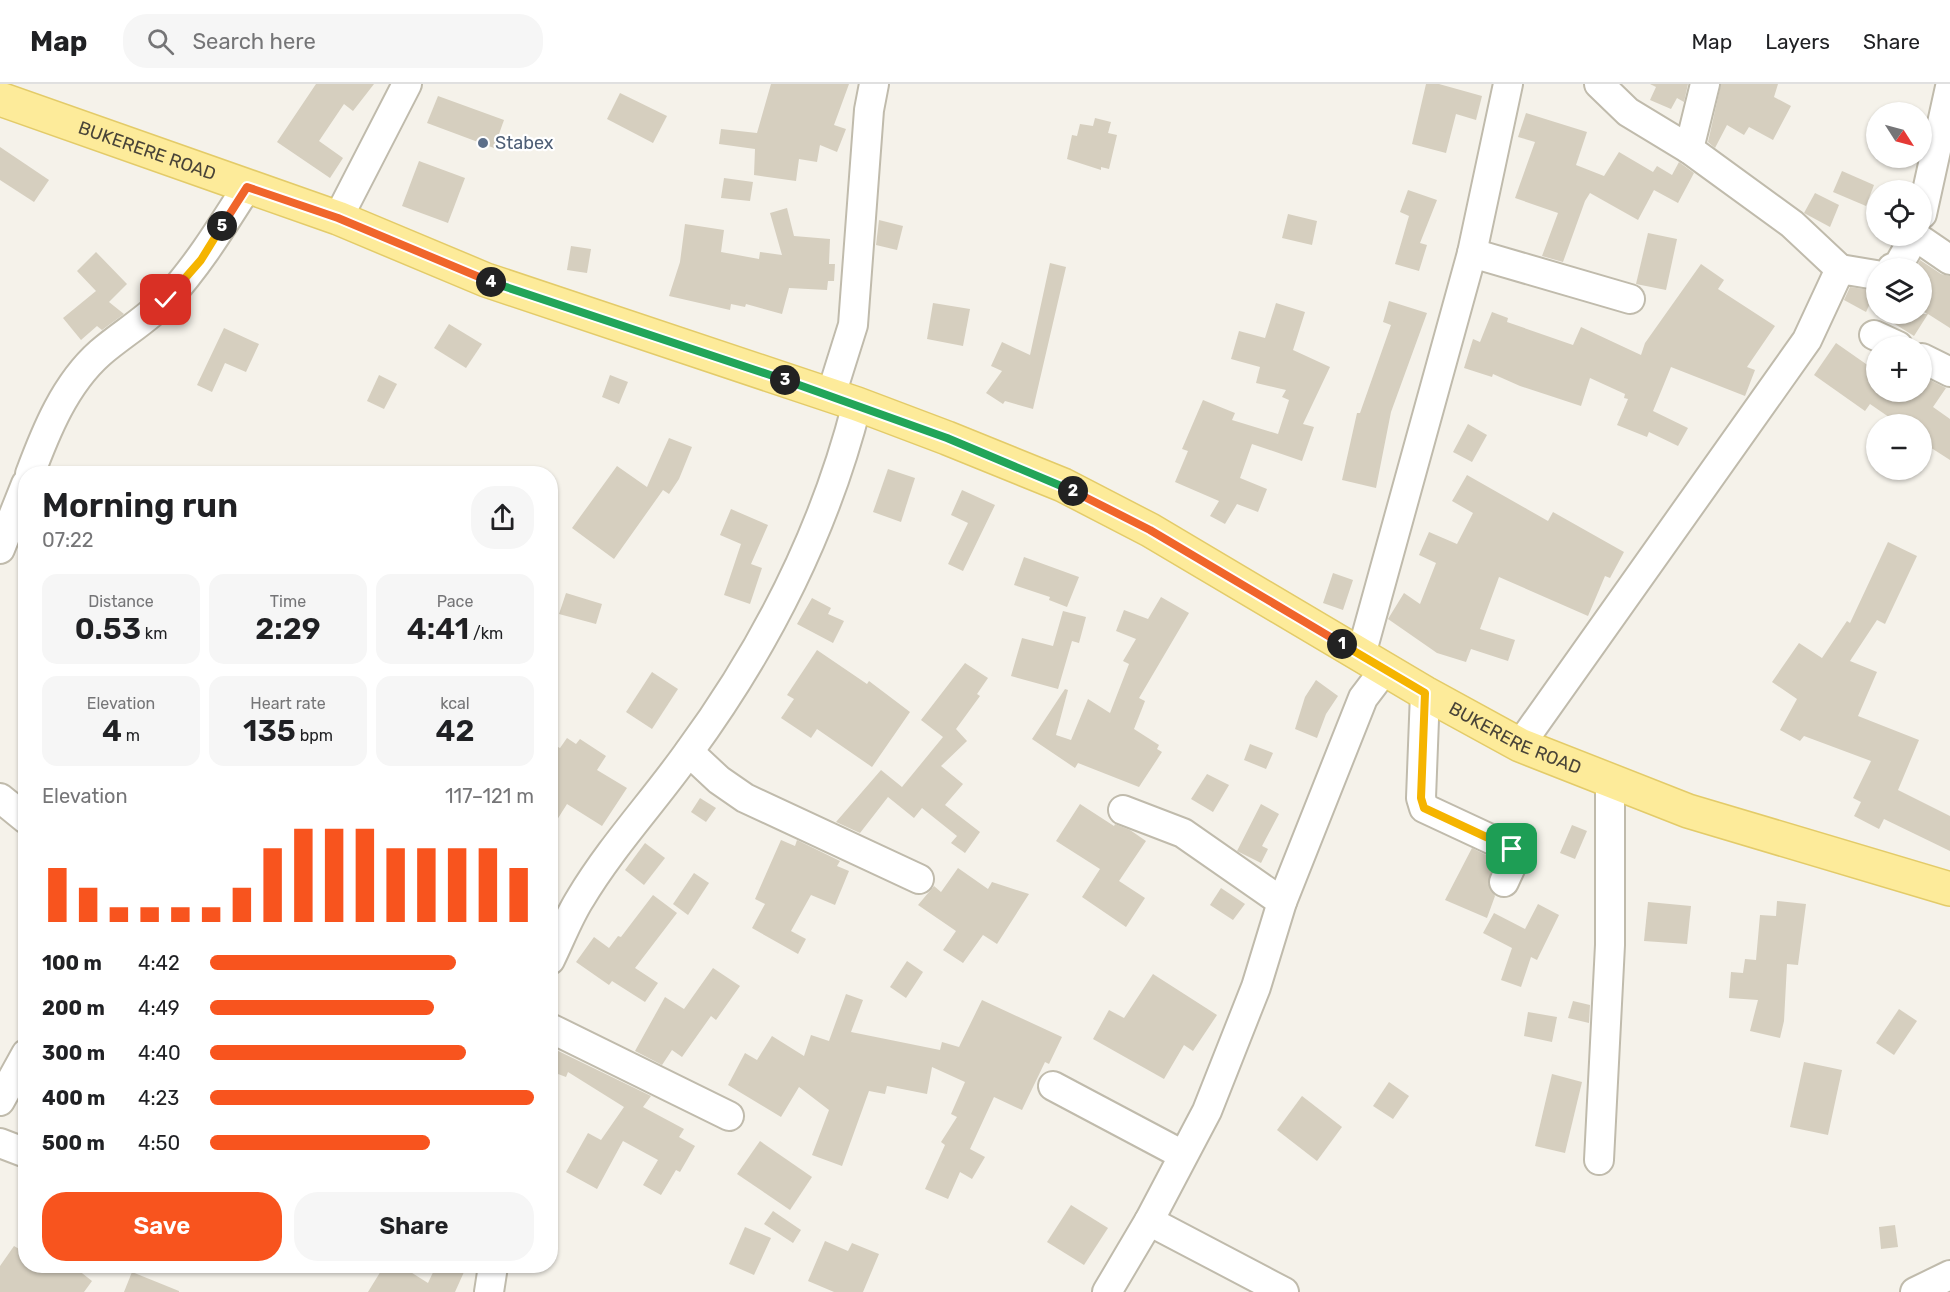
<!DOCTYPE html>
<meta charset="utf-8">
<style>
body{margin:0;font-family:Rubik,sans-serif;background:#f6f6f6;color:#202124;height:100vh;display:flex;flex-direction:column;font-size:22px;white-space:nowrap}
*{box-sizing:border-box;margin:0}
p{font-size:20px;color:#757577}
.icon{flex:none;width:33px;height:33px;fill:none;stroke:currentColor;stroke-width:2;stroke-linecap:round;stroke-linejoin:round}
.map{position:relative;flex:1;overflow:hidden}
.side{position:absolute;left:18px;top:382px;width:540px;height:807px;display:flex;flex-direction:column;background:#fff;border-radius:24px;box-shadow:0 2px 4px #0004}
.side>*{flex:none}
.needle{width:39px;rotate:126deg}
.tools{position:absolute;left:1866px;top:18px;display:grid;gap:12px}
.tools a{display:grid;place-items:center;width:66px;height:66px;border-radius:50%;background:#fff;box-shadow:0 2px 4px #0004;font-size:30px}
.pin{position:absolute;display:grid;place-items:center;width:51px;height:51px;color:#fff;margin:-26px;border-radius:12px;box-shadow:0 3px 9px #0006}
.km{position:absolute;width:30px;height:30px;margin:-15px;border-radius:50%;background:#222;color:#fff;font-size:16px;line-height:30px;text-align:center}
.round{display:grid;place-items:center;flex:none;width:63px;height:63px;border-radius:24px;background:#f6f6f6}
.headline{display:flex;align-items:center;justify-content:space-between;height:102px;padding:0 24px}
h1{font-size:33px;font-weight:600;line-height:45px}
.figures{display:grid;grid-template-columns:repeat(3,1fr);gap:9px;height:102px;padding:6px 24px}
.figures div{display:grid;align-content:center;border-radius:15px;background:#f6f6f6;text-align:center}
.figures b{font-size:30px;font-weight:600}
.figures small{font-size:16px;font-weight:400}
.figures p{font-size:16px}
.chart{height:168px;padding:12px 24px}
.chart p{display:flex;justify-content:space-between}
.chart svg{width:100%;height:108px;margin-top:6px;stroke:#f8541e;stroke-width:6}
.cta{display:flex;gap:12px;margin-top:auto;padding:12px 24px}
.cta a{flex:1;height:69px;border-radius:24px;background:#f8541e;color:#fff;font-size:24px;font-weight:600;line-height:69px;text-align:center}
.cta a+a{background:#f6f6f6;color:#202124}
ul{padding:0 24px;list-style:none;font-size:20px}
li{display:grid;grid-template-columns:96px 72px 1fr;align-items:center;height:45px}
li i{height:15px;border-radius:8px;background:#f8541e}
header{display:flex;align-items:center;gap:36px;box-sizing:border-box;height:84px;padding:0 30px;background:#fff;border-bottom:2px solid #e0e0e0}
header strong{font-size:28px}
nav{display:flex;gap:33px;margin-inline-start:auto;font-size:21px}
.search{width:420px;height:54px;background:#f6f6f6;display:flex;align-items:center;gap:15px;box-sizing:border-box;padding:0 21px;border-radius:24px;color:#757577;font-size:22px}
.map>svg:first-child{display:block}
</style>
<header>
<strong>Map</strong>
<div class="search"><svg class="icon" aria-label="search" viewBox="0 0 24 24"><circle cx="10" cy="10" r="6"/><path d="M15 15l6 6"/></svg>Search here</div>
<nav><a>Map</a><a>Layers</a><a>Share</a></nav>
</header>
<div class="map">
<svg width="1950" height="1208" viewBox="0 0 1950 1208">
<rect width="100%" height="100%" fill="#f5f2ea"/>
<g fill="#d6cfbf">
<polygon points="316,0 374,0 353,27 344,20 319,57 343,74 330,94 277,58"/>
<polygon points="771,0 849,0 834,41 846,45 837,68 820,61 817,78 799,75 796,97 754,91 755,65 719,60 721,45 757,49"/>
<polygon points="1426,0 1439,0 1482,12 1476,36 1456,30 1446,69 1412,60"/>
<polygon points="1650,0 1688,0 1684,18 1677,14 1671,25 1650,16 1656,3"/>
<polygon points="1721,0 1778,0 1774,13 1791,22 1773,56 1749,43 1744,51 1727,41 1715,64 1708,58"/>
<polygon points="620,9 667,32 653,59 607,35"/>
<polygon points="438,12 504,36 494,64 427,39"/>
<polygon points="1526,29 1587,48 1576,81 1604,92 1619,68 1653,88 1657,82 1672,91 1679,78 1694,89 1678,119 1654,106 1638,136 1590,109 1585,117 1563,178 1542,172 1558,129 1515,114 1535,58 1518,53"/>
<polygon points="1095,34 1111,38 1108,49 1117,51 1109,85 1101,83 1101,86 1067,75 1072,51 1077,52 1080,40 1093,42"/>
<polygon points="0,63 49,96 34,118 0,96"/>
<polygon points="419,77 465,94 448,139 402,122"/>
<polygon points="1842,87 1874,101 1866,122 1833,108"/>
<polygon points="724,94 753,98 750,117 721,114"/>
<polygon points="1408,106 1437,116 1420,159 1427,161 1419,187 1395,180 1409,132 1400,128"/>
<polygon points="1815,109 1839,121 1830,143 1804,129"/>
<polygon points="787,124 794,152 830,155 829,180 835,180 834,197 828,197 827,206 789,204 782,230 746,220 745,223 731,220 730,226 669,212 680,178 685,140 724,146 721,168 759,175 760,168 782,171 770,129"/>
<polygon points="1288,130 1317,137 1312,161 1282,154"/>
<polygon points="879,136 903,142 897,166 876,161"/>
<polygon points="1648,149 1677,155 1666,206 1636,200"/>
<polygon points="571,162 591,165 587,189 567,186"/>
<polygon points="96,168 127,200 109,218 124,230 102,246 97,242 81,256 63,234 96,207 77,187"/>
<polygon points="1920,176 1941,190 1950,192 1950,244 1928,230 1914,252 1879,230 1927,230 1922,226 1922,184 1916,184"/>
<polygon points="1050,179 1066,183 1033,325 1005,317 1003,320 986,309 1002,287 991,282 1002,258 1030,271"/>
<polygon points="1701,180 1724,196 1718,205 1775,242 1747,283 1755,286 1745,312 1671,283 1653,327 1688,344 1678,362 1649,348 1647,353 1617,341 1628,315 1624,314 1625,310 1590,294 1581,322 1520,302 1493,290 1492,293 1464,284 1473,255 1480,258 1492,228 1508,234 1507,238 1573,261 1581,243 1641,271 1645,259"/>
<polygon points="1850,203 1876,207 1866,228 1844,216"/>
<polygon points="1389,217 1427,229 1391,328 1376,404 1342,396 1357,329 1360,329 1391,241 1383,238"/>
<polygon points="933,219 970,225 963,262 927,255"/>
<polygon points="1276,219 1305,228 1293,266 1330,283 1303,340 1314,343 1302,377 1252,360 1240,394 1267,405 1258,428 1237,420 1225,440 1210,432 1219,417 1175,398 1188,367 1182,365 1203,316 1235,329 1232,336 1278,350 1289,316 1282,313 1286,306 1256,299 1260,283 1231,275 1239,247 1265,254"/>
<polygon points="449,240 482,260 466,284 434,264"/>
<polygon points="224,244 259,260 246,288 225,279 212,308 197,301"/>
<polygon points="1836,259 1876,287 1876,308 1922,308 1922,292 1946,304 1933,323 1950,335 1950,376 1922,358 1922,340 1899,340 1870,320 1865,327 1814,291"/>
<polygon points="379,291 397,300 384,325 367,317"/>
<polygon points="610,291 628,298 619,320 602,313"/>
<polygon points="1468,340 1487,351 1472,378 1453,368"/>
<polygon points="669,354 692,363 679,395 669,410 663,406 614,475 572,444 617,382 647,403"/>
<polygon points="888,385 915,394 901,438 873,428"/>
<polygon points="1467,391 1548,437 1553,428 1624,468 1610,494 1605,492 1588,532 1499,493 1480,545 1515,556 1508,577 1471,565 1466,578 1437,569 1388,535 1404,509 1420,520 1436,479 1419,471 1429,448 1457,460 1473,429 1452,417"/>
<polygon points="962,406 995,421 963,487 948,480 968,439 951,431"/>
<polygon points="731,425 768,441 751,480 762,484 750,520 724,511 741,460 720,451"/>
<polygon points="1888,458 1917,472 1885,540 1877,536 1850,577 1877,588 1858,632 1919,656 1898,706 1950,732 1950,767 1884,735 1879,745 1854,732 1861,718 1853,714 1871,677 1804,652 1800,657 1780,646 1797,615 1772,598 1799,559 1822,574 1847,537 1850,539"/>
<polygon points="1024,473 1079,493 1067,523 1049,516 1050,513 1014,501"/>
<polygon points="1333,489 1353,496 1343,526 1323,519"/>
<polygon points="566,509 602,520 596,540 559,530"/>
<polygon points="1161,513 1189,529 1139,614 1145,617 1134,645 1159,661 1157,665 1162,668 1139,703 1078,679 1075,684 1032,655 1065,605 1068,606 1056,651 1071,656 1088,615 1110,629 1129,580 1123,577 1136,555 1116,547 1124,526 1148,535"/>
<polygon points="812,514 831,524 828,530 844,537 833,559 797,540"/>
<polygon points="1063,527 1086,533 1079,559 1072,557 1058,605 1011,592 1022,554 1053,562"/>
<polygon points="817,566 867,600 869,597 910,628 872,683 817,645 811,654 781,634 794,615 787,611"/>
<polygon points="965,579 988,594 977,610 980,612 956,645 967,657 941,682 963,700 945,721 980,748 965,769 951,759 957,752 922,724 914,734 888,713 860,749 836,738 881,686 902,703 943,653 921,636"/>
<polygon points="652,588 678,605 652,645 626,628"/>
<polygon points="1316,596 1338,612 1326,630 1317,654 1295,645 1305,613"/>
<polygon points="567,654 576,660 580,655 606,672 597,686 627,704 602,742 567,720 550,747 550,659 560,664"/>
<polygon points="1250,660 1273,669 1266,685 1244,676"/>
<polygon points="1207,690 1229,701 1213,728 1191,715"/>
<polygon points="700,714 716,724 706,738 691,728"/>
<polygon points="1080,720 1114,742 1115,740 1130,746 1146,757 1119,797 1145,814 1126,843 1082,813 1100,785 1056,757"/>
<polygon points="1261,720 1279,730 1262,762 1268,765 1261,779 1237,767"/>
<polygon points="1572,741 1587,747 1575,775 1560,769"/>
<polygon points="781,756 795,762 797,756 840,777 837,782 849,787 835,821 811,811 791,847 806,855 798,870 752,844 765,820 755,815"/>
<polygon points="645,759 665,774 644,801 625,786"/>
<polygon points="1472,764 1496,776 1488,799 1495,812 1487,834 1445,816"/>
<polygon points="958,784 988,805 992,798 1029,810 997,860 983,851 963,879 943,866 956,847 918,821 934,802 941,808"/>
<polygon points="694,789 709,799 688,831 673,820"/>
<polygon points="1221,804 1245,820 1233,836 1210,821"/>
<polygon points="653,811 677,829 635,884 658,899 645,918 612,897 609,901 576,878 594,853 609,864 618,852 621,853"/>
<polygon points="1777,817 1806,820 1798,881 1787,880 1784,937 1780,954 1750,947 1758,916 1729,914 1731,888 1743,889 1745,875 1756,876 1760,831 1776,832"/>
<polygon points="1648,818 1691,822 1687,860 1644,857"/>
<polygon points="1538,820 1559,831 1537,876 1531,873 1521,903 1501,896 1512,864 1483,849 1494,829 1525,845"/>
<polygon points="907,877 923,888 906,914 890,903"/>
<polygon points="713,884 740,902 716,936 711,932 682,973 672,966 662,981 635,967 665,913 684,925"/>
<polygon points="1153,890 1217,931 1193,967 1184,961 1164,995 1093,955 1109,926 1124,934"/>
<polygon points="846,910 863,916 851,948 940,966 942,958 959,963 982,916 1062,953 1049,980 1045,978 1022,1026 994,1013 970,1065 985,1073 972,1095 960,1088 948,1115 925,1105 945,1061 941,1058 957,1033 951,1030 965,998 932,983 927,1010 887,1002 885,1010 869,1007 842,1082 812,1071 829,1026 799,1003 781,1033 728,1001 745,969 757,976 772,952 804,972 811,951 829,957"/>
<polygon points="1573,917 1590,921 1589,939 1568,934"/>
<polygon points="1899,925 1917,937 1894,971 1876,959"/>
<polygon points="1528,928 1557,933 1552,958 1524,952"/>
<polygon points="550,963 651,1012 643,1023 684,1045 679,1053 695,1062 680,1088 676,1086 661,1111 643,1101 658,1076 623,1057 597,1105 566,1088 588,1049 601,1056 624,1023 568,988 566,993 550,987"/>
<polygon points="1804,978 1842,986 1828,1051 1790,1043"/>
<polygon points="1552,990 1582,998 1565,1069 1535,1062"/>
<polygon points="1389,998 1409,1012 1393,1035 1373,1022"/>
<polygon points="1302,1012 1342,1043 1317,1077 1277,1046"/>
<polygon points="760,1057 812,1093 790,1126 737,1090"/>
<polygon points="1071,1121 1108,1144 1084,1181 1047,1158"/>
<polygon points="773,1127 801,1146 793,1159 764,1140"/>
<polygon points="1895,1141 1898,1163 1881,1165 1879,1143"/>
<polygon points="745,1143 771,1154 754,1191 729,1180"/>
<polygon points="825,1157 848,1167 852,1159 879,1170 863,1208 834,1208 808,1197"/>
<polygon points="14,1162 26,1169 26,1182 73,1182 92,1197 84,1208 0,1208 0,1182"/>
<polygon points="384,1182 401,1182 428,1199 436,1182 452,1182 464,1188 455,1208 368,1208"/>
<polygon points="132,1188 179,1207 179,1208 124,1208"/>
</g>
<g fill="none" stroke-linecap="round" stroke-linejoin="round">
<defs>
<g id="minor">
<polyline points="1599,0 1628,28 1689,65 1792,140 1840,185"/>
<polyline points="1689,65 1705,0"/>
<polyline points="1922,130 1950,3"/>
<polyline points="338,134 407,0"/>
<polyline points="1915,152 1950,176"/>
<polyline points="1472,169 1630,215"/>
<polyline points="1892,184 1898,182 1915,152"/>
<polyline points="1874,251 1898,262"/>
<polyline points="1922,274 1950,288"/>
<polyline points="831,311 853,241 869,26 874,0"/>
<path d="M30 390C46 347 65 300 100 269 122 250 148 235 168 214 199 180 222 142 247 103"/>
<polyline points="0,465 26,400"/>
<polyline points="1361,571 1472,169 1508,0"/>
<polyline points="1425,609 1421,714 1424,724 1512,765 1516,772 1504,798"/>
<polyline points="1520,661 1807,256 1840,185 1876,191"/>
<polyline points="689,668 719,696 745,714 919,795"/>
<polyline points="0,714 26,735"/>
<polyline points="1123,726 1183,749 1282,818"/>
<path d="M550 876C560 856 568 834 580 815 611 763 653 718 688 669 765 564 825 446 857 320"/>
<polyline points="550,944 729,1032"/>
<polyline points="1053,1002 1183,1071"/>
<polyline points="0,1017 26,970"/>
<polyline points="0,1059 26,1069"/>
<polyline points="1599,1076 1610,861 1610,696"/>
<polyline points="1149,1137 1284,1208"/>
<polyline points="489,1208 493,1182"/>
<polyline points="1107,1208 1149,1137 1207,1027 1256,903 1282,818 1363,614 1385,585"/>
<polyline points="1915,1208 1950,1191"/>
</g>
<g id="major">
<path id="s1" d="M0 15 338 134 486 196 857 320 947 354 1063 401 1150 446 1425 609 1520 661 1688 727 1950 805"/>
</g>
</defs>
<use href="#minor" stroke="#c0bbac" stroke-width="32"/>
<use href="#major" stroke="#e3cb69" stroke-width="36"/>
<use href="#minor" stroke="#fff" stroke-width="28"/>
<use href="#major" stroke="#fdeb9a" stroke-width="33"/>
</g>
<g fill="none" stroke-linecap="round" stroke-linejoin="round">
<defs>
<polyline id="split-1" points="1342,560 1425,609 1421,714 1424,724 1512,765"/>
<polyline id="split-2" points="1073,407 1150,446 1342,560"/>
<polyline id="split-3" points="785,296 947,354 1073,407"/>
<polyline id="split-4" points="491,198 785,296"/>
<polyline id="split-5" points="222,142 247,103 338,134 491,198"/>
<polyline id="split-6" points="166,216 201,176 222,142"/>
</defs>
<use href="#split-1" stroke="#fff" stroke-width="12"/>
<use href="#split-2" stroke="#fff" stroke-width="12"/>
<use href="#split-3" stroke="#fff" stroke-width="12"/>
<use href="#split-4" stroke="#fff" stroke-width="12"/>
<use href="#split-5" stroke="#fff" stroke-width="12"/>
<use href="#split-6" stroke="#fff" stroke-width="12"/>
<use href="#split-1" stroke="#f5b400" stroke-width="8"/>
<use href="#split-2" stroke="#f0652b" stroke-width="8"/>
<use href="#split-3" stroke="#22a559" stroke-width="8"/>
<use href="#split-4" stroke="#22a559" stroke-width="8"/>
<use href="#split-5" stroke="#f0652b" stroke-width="8"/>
<use href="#split-6" stroke="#f5b400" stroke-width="8"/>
</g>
<circle fill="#5c6f8a" stroke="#fff" stroke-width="2" cx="483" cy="59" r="6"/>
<g text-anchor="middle" stroke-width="4.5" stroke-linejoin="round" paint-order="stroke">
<g font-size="18" fill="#4e5e75" stroke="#fff" text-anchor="start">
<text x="495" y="65">Stabex</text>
</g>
<g font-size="18" fill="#494438" stroke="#fff">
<text dy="6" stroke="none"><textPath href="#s1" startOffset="156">BUKERERE ROAD</textPath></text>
<text dy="6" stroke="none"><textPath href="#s1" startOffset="1650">BUKERERE ROAD</textPath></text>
</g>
</g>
</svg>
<div class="tools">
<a><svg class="needle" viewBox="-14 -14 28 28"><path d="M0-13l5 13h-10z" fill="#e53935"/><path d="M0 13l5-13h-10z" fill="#757577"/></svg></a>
<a><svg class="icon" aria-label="locate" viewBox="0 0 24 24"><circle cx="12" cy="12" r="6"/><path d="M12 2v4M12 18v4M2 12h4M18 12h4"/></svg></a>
<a><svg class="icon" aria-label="layers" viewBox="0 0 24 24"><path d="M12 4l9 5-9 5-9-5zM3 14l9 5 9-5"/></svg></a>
<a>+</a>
<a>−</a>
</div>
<div class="pin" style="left:1512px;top:765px;background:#1e9e55"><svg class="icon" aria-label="arrive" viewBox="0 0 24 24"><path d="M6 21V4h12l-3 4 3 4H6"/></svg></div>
<div class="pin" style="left:166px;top:216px;background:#d93025"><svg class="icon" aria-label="check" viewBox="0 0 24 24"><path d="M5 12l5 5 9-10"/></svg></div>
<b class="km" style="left:1342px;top:560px">1</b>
<b class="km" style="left:1073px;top:407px">2</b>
<b class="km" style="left:785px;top:296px">3</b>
<b class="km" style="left:491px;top:198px">4</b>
<b class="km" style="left:222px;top:142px">5</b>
<section class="side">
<div class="headline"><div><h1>Morning run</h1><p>07:22</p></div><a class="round"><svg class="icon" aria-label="share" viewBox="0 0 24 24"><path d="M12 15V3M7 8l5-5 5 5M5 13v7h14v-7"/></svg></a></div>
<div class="figures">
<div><p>Distance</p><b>0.53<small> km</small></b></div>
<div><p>Time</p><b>2:29</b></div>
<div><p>Pace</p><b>4:41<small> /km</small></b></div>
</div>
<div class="figures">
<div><p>Elevation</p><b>4<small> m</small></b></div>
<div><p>Heart rate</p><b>135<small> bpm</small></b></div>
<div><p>kcal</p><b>42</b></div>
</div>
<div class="chart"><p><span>Elevation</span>117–121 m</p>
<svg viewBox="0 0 160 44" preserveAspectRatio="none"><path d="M5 44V22M15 44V30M25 44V38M35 44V38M45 44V38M55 44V38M65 44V30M75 44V14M85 44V6M95 44V6M105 44V6M115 44V14M125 44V14M135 44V14M145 44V14M155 44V22"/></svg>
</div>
<ul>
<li><b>100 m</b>4:42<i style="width:76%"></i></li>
<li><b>200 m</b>4:49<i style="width:69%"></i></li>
<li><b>300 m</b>4:40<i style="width:79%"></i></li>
<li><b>400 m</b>4:23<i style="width:100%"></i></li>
<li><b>500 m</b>4:50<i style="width:68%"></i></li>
</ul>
<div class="cta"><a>Save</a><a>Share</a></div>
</section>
</div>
